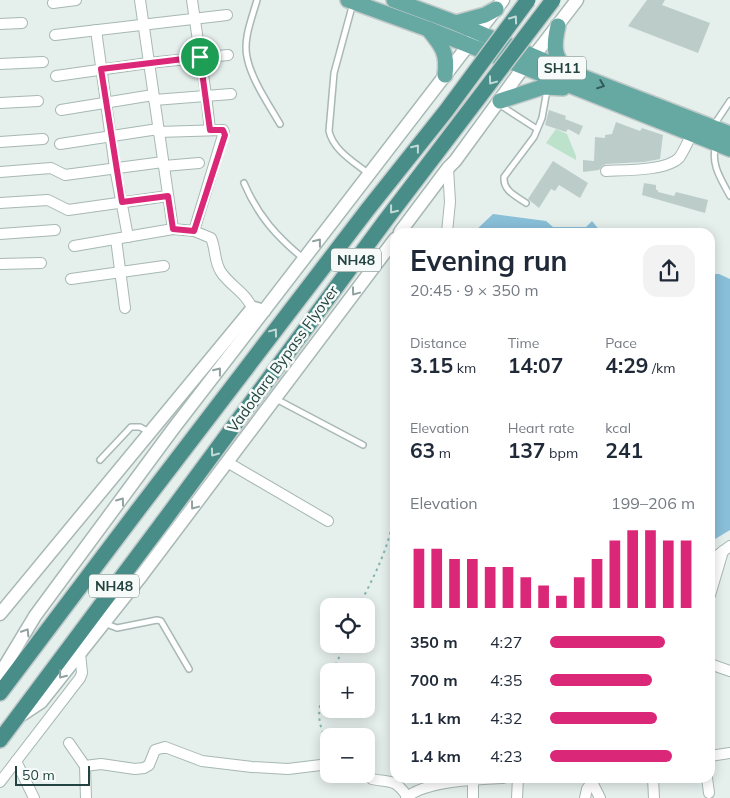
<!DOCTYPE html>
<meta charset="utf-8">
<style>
body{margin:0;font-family:Mulish,sans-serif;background:#f2f2f3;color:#1f2937;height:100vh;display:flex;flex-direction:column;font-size:19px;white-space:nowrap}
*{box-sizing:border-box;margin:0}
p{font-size:16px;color:#747a83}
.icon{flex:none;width:28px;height:28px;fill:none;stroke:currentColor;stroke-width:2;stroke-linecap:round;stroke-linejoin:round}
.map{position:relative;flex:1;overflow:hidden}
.sheet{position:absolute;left:390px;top:228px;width:325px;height:555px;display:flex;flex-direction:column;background:#fff;border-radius:15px;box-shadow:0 2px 12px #0003}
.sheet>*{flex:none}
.buttons{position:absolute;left:320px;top:598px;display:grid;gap:10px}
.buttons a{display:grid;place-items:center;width:55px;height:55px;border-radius:10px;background:#fff;box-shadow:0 2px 12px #0003;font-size:25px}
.scale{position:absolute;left:15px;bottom:12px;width:75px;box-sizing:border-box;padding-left:5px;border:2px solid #22433f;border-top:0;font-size:14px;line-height:18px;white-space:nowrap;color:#22433f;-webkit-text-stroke:4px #f6fbf9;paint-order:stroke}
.pin{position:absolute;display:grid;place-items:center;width:42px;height:42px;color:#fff;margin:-21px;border:2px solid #fff;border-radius:50%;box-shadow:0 1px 5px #0007}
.round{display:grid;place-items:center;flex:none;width:52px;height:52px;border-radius:15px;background:#f2f2f3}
.overview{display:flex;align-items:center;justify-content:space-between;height:85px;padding:0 20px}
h1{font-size:28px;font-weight:700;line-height:38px}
.figures{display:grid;grid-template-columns:repeat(3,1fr);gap:8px;height:85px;padding:5px 20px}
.figures div{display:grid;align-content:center}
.figures b{font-size:21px;font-weight:700}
.figures small{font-size:14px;font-weight:400}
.figures p{font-size:14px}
.chart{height:140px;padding:10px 20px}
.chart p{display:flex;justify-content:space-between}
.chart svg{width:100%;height:90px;margin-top:5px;stroke:#db2777;stroke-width:6}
ul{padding:0 20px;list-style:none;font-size:16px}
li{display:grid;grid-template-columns:80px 60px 1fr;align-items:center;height:38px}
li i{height:12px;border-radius:6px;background:#db2777}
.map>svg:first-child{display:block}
</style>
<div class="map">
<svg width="730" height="798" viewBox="0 0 730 798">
<rect width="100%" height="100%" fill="#e5efec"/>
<polygon fill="#bce2cc" points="556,129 567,134 576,156 576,160 546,143"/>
<g fill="#89bfd8">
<polygon points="493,214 546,221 553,227 586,227 592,221 601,232 474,232"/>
<polygon points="710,274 719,274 730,279 730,530 710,542"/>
</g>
<g fill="#bccdc9">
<polygon points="647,0 665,0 662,5 710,23 698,53 628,26"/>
<polygon points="549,110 566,116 565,119 583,126 579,135 568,129 566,132 545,125"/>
<polygon points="616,122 640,131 642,128 663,135 660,159 644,162 606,164 602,166 599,170 583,172 583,160 594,161 595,137 605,138 605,135 612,134"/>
<polygon points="553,161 588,183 580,198 559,185 555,191 551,189 539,208 528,199"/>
<polygon points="644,183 656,185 656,190 658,190 658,192 674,196 676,192 708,200 705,213 642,195"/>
</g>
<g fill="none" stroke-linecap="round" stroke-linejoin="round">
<defs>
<g id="service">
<path d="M257 0C252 18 243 39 247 57 251 79 269 105 280 124"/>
<path d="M353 3 334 73 329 131C333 150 354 162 369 174"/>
<polyline points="500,105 537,129"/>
<polyline points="714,125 730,101"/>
<path d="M716 144C710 164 721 179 730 196"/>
<path d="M244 183C258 216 277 237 304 259"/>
<path d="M526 203C516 196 503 191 504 177L534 137 542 118 547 90"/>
<polyline points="276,399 363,445"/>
<polyline points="100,460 131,427 140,427 149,432"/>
<polyline points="104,623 117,628 157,620 161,621 189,669"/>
</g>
<g id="minor">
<polyline points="192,0 206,95 210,130"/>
<polyline points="53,3 76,0"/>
<polyline points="0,24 22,23"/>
<polyline points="96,30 115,168 128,237"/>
<polyline points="55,35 227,15"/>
<polyline points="0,64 43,62"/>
<polyline points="56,76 148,63 228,55"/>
<polyline points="154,100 231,94"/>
<polyline points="0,103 38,101"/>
<polyline points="61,110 153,95"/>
<polyline points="158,132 223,130 224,132 194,231"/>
<polyline points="0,142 43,139"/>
<polyline points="60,144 158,129"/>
<polyline points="164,166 199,163"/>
<path d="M606 171C624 170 666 171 679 158 684 151 688 141 692 134"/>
<polyline points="0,172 51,168 65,175 163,162"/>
<polyline points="0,203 48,200 68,210 168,196"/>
<path d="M173 229 194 231 211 238C216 249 214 262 221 272 229 285 248 294 252 309"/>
<polyline points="447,232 450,202 448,168"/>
<polyline points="0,234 55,230"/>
<polyline points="116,239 125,308"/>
<polyline points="74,246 173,229 140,0"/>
<polyline points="0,264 41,263"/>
<polyline points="71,279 164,266"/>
<polyline points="227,462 328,521"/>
<polyline points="710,561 730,546"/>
<polyline points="710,595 723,551"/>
<polyline points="710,664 730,671"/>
<polyline points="69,743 85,766 86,798"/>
<polyline points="710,756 730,753"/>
<polyline points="16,761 34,798"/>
<polyline points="85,766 101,764 135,769 144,768 149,765 155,750 165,747 202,761 252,767 288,769 329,764"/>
<path d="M366 772 372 779C391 783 394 778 407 796"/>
<polyline points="590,778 600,798"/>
<polyline points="653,778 654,798"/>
<polyline points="707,778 709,793"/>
<polyline points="473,780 473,798"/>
<polyline points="0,782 80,678 82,673 80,653"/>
<path d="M406 798C424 781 478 779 503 778"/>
<polyline points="517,798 518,778"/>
<polyline points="585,798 587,789 592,782"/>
</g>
<g id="tertiary">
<polyline points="400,232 448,168 455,161 523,68 534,56 577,0"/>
<polyline points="0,614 251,310 254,308 264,311"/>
<polyline points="0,674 35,616 173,429 503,0"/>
<polyline points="23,714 41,702 142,575 395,239"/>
</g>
<g id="primary">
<polyline points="348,0 428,29 730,149"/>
<polyline points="394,0 456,23 575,74 730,134"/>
<polyline points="456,23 485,15 496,9"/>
<path d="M558 26C554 43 552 58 568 69"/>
<path d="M429 30C442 46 448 53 445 75"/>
<polyline points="500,101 543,87 563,88"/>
</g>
<g id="trunk">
<polyline points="0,693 138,510"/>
<polyline points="0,740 163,522"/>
</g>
</defs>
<use href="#service" stroke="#a7b8b5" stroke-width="8"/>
<use href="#minor" stroke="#a7b8b5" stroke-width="12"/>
<use href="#tertiary" stroke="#a7b8b5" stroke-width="15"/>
<use href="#primary" stroke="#c1cac9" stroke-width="18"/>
<use href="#trunk" stroke="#c1cac9" stroke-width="18"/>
<g stroke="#83b5ae" stroke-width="2" stroke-dasharray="2.5 4" stroke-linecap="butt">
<path d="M359 606C375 574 393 541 395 504"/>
<polyline points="333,671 345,644"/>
<path d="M329 681C318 704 314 721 329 743"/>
</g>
<use href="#service" stroke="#fff" stroke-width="5"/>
<use href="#minor" stroke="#fff" stroke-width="10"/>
<use href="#tertiary" stroke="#fff" stroke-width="12"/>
<use href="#primary" stroke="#66a8a2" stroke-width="15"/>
<use href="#trunk" stroke="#488d88" stroke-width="15"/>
<defs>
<g id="trunk-bridge">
<polyline points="138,510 368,209 446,111 528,0"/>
<polyline points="163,522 385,221 553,0"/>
</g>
</defs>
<use href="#trunk-bridge" stroke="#c1cac9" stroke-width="18" stroke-linecap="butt"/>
<use href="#trunk-bridge" stroke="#488d88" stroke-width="15"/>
</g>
<defs><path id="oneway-chevron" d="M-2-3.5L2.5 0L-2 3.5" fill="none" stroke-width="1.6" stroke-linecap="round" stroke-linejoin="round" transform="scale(1.25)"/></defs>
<g stroke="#c2dad7">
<use href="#oneway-chevron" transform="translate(514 19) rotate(-54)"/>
<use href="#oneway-chevron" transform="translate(492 81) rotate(127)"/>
<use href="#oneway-chevron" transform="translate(416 148) rotate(-52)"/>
<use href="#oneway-chevron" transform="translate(393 210) rotate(128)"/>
<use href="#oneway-chevron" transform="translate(274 332) rotate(-53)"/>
<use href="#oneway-chevron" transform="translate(214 453) rotate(126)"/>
</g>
<use stroke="#335c58" href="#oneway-chevron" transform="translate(601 85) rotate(21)"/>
<g stroke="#90a19f">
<use href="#oneway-chevron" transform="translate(318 242) rotate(-52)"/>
<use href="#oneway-chevron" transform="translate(355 292) rotate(127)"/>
<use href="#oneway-chevron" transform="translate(218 371) rotate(-52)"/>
<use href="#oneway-chevron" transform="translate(121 501) rotate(-54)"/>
<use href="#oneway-chevron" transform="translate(194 506) rotate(127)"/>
<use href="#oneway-chevron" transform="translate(26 632) rotate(-58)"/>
<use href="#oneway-chevron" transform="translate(62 675) rotate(129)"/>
</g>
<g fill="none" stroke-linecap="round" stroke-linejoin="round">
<defs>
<polygon id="route" points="200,57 210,130 223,130 225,135 194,231 173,229 168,196 122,202 101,69"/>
</defs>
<use href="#route" stroke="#fff" stroke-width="10"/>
<use href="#route" stroke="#db2777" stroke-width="6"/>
</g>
<g text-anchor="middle" stroke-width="5" stroke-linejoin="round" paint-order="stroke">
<g fill="#f6fbf9" stroke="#627a77" stroke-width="1">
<rect x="538" y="56.5" width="48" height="23" rx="4"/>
<rect x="331" y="248.5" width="50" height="23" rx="4"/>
<rect x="89" y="574.5" width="50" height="23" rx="4"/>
</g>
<g font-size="14" font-weight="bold" fill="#22433f">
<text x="562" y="73">SH11</text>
<text x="356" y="265">NH48</text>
<text x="114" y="591">NH48</text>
</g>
<g font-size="15" fill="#22433f" stroke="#f6fbf9">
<text transform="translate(283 359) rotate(-54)" y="5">Vadodara Bypass Flyover</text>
</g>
</g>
</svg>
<div class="buttons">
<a><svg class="icon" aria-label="locate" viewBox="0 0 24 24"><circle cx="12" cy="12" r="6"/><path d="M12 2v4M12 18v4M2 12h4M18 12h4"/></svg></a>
<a>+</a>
<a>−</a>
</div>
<div class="scale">50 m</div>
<div class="pin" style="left:200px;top:57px;background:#1e9e55"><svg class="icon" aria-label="arrive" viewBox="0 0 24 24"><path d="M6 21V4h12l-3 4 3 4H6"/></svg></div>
<section class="sheet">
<div class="overview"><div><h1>Evening run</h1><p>20:45 · 9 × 350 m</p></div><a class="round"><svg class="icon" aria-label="share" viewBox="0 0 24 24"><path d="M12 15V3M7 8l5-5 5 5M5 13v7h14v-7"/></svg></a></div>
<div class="figures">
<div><p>Distance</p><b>3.15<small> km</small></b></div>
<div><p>Time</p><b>14:07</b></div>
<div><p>Pace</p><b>4:29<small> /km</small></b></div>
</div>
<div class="figures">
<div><p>Elevation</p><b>63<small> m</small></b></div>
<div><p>Heart rate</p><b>137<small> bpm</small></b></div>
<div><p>kcal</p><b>241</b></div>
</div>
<div class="chart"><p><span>Elevation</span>199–206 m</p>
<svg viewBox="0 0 160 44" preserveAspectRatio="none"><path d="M5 44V15M15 44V15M25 44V20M35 44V20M45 44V24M55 44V24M65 44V29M75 44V33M85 44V38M95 44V29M105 44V20M115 44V11M125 44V6M135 44V6M145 44V11M155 44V11"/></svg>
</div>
<ul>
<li><b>350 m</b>4:27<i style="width:79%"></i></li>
<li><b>700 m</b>4:35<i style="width:70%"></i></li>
<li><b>1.1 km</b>4:32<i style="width:74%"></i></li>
<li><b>1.4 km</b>4:23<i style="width:84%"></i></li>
</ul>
</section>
</div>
